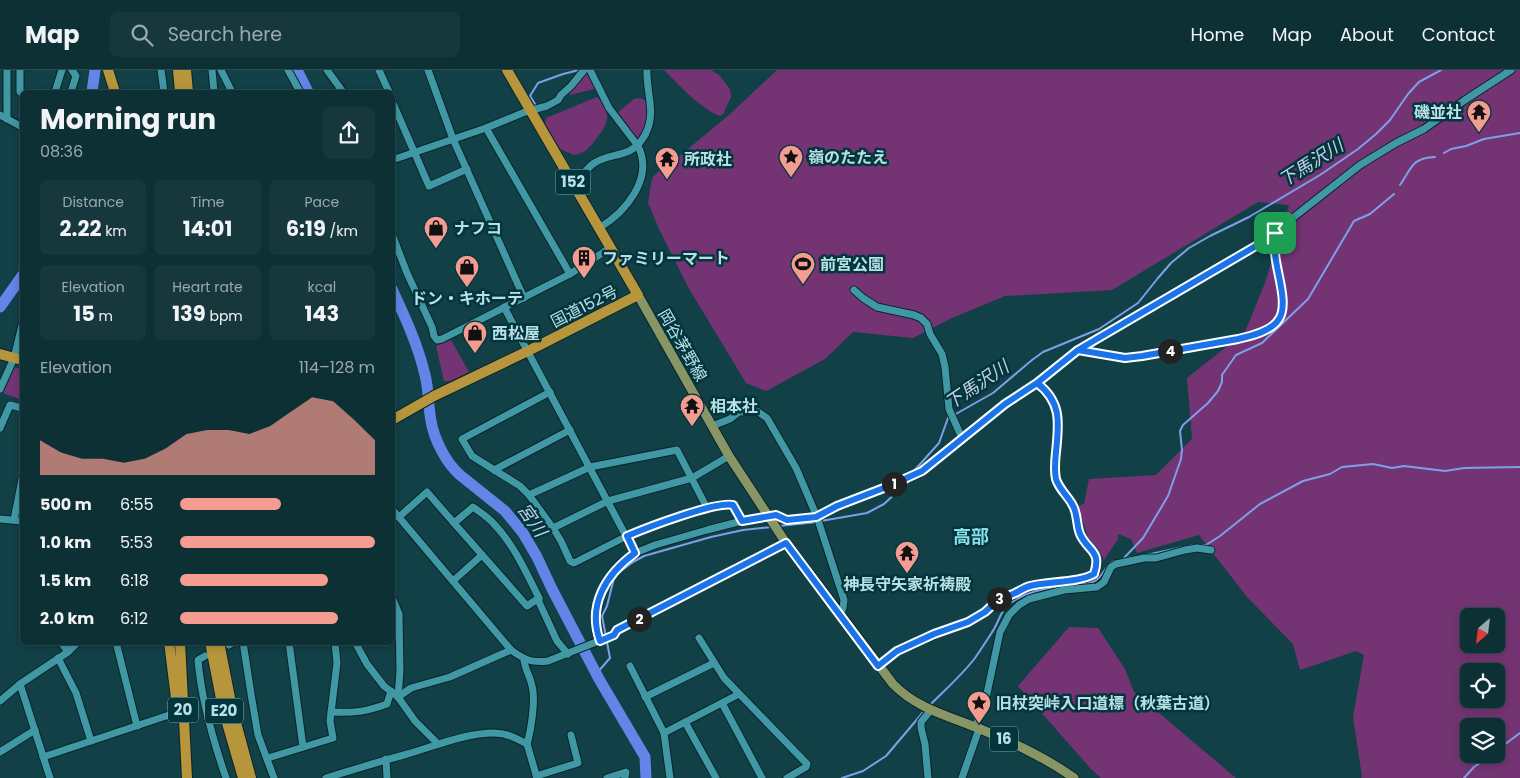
<!DOCTYPE html>
<meta charset="utf-8">
<style>
body{margin:0;font-family:Poppins,"Noto Sans JP",sans-serif;background:#16383d;color:#f1f3f6;height:100vh;display:flex;flex-direction:column;font-size:19px;white-space:nowrap}
*{box-sizing:border-box;margin:0}
p{font-size:16px;color:#9aa9ad}
.icon{flex:none;width:28px;height:28px;fill:none;stroke:currentColor;stroke-width:2;stroke-linecap:round;stroke-linejoin:round}
.map{position:relative;flex:1;overflow:hidden}
.details{position:absolute;left:20px;top:20px;width:375px;height:555px;display:flex;flex-direction:column;background:#0d3035;border-radius:8px;box-shadow:0 2px 8px #0003,0 0 0 1px #2d4b50}
.details>*{flex:none}
.needle{width:32px;rotate:208deg}
.tools{position:absolute;left:1460px;top:538px;display:grid;gap:10px}
.tools a{display:grid;place-items:center;width:45px;height:45px;border-radius:8px;background:#0d3035;box-shadow:0 2px 8px #0003,0 0 0 1px #2d4b50;font-size:25px}
.pin{position:absolute;display:grid;place-items:center;width:42px;height:42px;color:#fff;margin:-21px;border-radius:10px;box-shadow:0 2px 8px #0006}
.km{position:absolute;width:25px;height:25px;margin:-12px;border-radius:50%;background:#222;color:#fff;font-size:14px;line-height:25px;text-align:center}
.round{display:grid;place-items:center;flex:none;width:52px;height:52px;border-radius:8px;background:#16383d}
.summary{display:flex;align-items:center;justify-content:space-between;height:85px;padding:0 20px}
h1{font-size:28px;font-weight:700;line-height:38px}
.stats{display:grid;grid-template-columns:repeat(3,1fr);gap:8px;height:85px;padding:5px 20px}
.stats div{display:grid;align-content:center;border-radius:8px;background:#16383d;text-align:center}
.stats b{font-size:21px;font-weight:700}
.stats small{font-size:14px;font-weight:400}
.stats p{font-size:14px}
.chart{height:140px;padding:10px 20px}
.chart p{display:flex;justify-content:space-between}
.chart svg{width:100%;height:90px;margin-top:5px;fill:#f59c91;opacity:.7}
ul{padding:0 20px;list-style:none;font-size:16px}
li{display:grid;grid-template-columns:80px 60px 1fr;align-items:center;height:38px}
li i{height:12px;border-radius:6px;background:#f59c91}
header{display:flex;align-items:center;gap:30px;box-sizing:border-box;height:70px;padding:0 25px;background:#0d3035;border-bottom:1px solid #2d4b50}
header strong{font-size:24px}
nav{display:flex;gap:28px;margin-inline-start:auto;font-size:18px}
.search{width:350px;height:45px;background:#16383d;display:flex;align-items:center;gap:12px;box-sizing:border-box;padding:0 18px;border-radius:8px;color:#9aa9ad;font-size:19px}
.map>svg:first-child{display:block}
</style>
<header>
<strong>Map</strong>
<div class="search"><svg class="icon" aria-label="search" viewBox="0 0 24 24"><circle cx="10" cy="10" r="6"/><path d="M15 15l6 6"/></svg>Search here</div>
<nav><a>Home</a><a>Map</a><a>About</a><a>Contact</a></nav>
</header>
<div class="map">
<svg width="1520" height="708" viewBox="0 0 1520 708">
<rect width="100%" height="100%" fill="#114047"/>
<g fill="#743473" fill-rule="evenodd">
<path d="M664 0H711L719 5 730 19 731 27 723 44 720 46C701 39 679 15 664 0Z"/>
<path d="M777 0H1520V708H1361L1362 707 1353 647 1364 585 1356 581 1300 600 1293 574 1247 527 1199 465 1137 483 1131 469 1118 464V469L1104 490 1099 480 1088 468 1078 436 1084 434 1089 409 1156 405 1192 369 1187 308 1245 262 1265 213 1289 135 1258 132 1112 220 1005 226 952 248 913 268 853 262 825 289 766 321 746 313 688 217 659 159 648 133 652 108 659 101 676 89 730 44ZM1469 546H1496V574H1469ZM1469 601H1496V629H1469ZM1469 656H1496V684H1469Z"/>
<polygon points="587,1 595,17 594,19 570,25 568,22"/>
<path d="M597 27C613 41 608 55 596 69 593 73 589 78 585 81 582 83 578 84 574 85L560 79 545 53 546 48Z"/>
<path d="M640 28 645 30C652 46 646 58 637 71L616 44 634 29Z"/>
<polygon points="451,270 469,302 450,311 444,311 436,276"/>
<polygon points="15,297 22,300 22,330 3,323"/>
<polygon points="1069,557 1098,558 1125,599 1134,622 1236,708 1101,708 1091,699 1018,616"/>
</g>
<g fill="none" stroke-linecap="round" stroke-linejoin="round">
<g stroke="#7da0e8" stroke-width="2">
<polyline points="535,34 530,26 538,13 563,4 579,0"/>
<polyline points="1444,83 1451,79 1466,76 1484,69 1520,63"/>
<path d="M1400 115C1412 98 1411 88 1435 87"/>
<polyline points="954,345 993,323 1032,290 1043,282 1099,259 1138,233 1158,208 1171,193 1189,178 1210,166 1249,147 1320,105 1358,79 1376,64 1390,50 1408,24 1419,12 1441,0"/>
<polyline points="913,402 939,373 948,348 950,347"/>
<polyline points="821,451 867,443 884,434 911,409"/>
<polyline points="779,456 817,452"/>
<polyline points="1197,475 1206,475 1220,466 1260,434 1303,411 1330,404 1342,397 1373,394 1392,398 1404,396 1445,401 1464,398 1520,397"/>
<polyline points="1146,485 1193,475"/>
<polyline points="1123,489 1143,468 1168,426 1181,389 1182,380 1180,361 1183,355 1208,333 1218,321 1222,312 1222,305 1236,285 1262,273 1308,229 1354,151 1370,144 1394,124"/>
<polyline points="1119,490 1131,487"/>
<polyline points="597,603 610,588 602,546 607,536 614,508 621,501 633,492 644,486 711,467 743,460 772,457"/>
<path d="M930 635C945 620 962 605 975 588 981 579 988 569 994 559 999 551 1001 540 1009 534 1025 522 1044 518 1063 516 1073 514 1083 516 1093 512 1103 508 1105 495 1114 491"/>
<polyline points="1496,681 1520,663"/>
<polyline points="842,708 863,701 886,686 925,640"/>
<polyline points="1464,708 1474,697 1493,684"/>
</g>
<g stroke="#6385e8" stroke-width="11">
<polyline points="297,0 308,22"/>
<polyline points="92,22 95,0"/>
<path d="M392 219C405 247 418 275 425 305 429 320 428 336 431 351 434 369 446 393 460 405L505 441 523 463 537 487 552 519 599 609 645 687 646 708"/>
<polyline points="0,237 22,206"/>
</g>
<defs>
<g id="minor">
<polyline points="7,0 7,49"/>
<polyline points="20,0 20,22 22,23"/>
<polyline points="161,0 164,22"/>
<polyline points="212,0 214,22"/>
<polyline points="221,0 232,22"/>
<polyline points="288,0 300,22"/>
<polyline points="327,0 343,22"/>
<polyline points="379,0 389,22"/>
<polyline points="428,0 453,69 524,228"/>
<path d="M590 0 609 38 638 76C654 108 626 142 599 158"/>
<polyline points="55,22 62,0"/>
<polyline points="71,22 76,6 72,0"/>
<polyline points="392,31 429,116 467,99"/>
<polyline points="0,45 22,57"/>
<polyline points="392,90 486,58 525,42 547,36 558,30 561,25 571,16 584,0"/>
<path d="M573 113C583 108 586 97 596 92 606 86 618 86 629 81 637 77 640 73 645 65 657 43 646 23 647 0"/>
<polyline points="392,164 407,203 432,257 434,266 437,270 442,269 570,204 486,58"/>
<polyline points="570,204 610,178"/>
<polyline points="854,220 863,228 877,237 914,245 921,248 927,254 930,264 942,284 945,297 949,339 962,368"/>
<polyline points="504,237 635,483"/>
<path d="M1078 280 1125 288 1237 269C1251 266 1272 261 1279 249 1288 235 1276 200 1275 183 1275 176 1275 170 1275 163"/>
<polyline points="0,319 14,288 22,255"/>
<polyline points="550,322 462,369 472,386 520,416 529,425 553,458 561,471 570,491 574,493 627,466 641,460 707,438 728,434 733,435 742,451"/>
<polyline points="712,356 730,349 739,342 757,341 767,348 796,398 817,447 844,530 843,538 840,545"/>
<polyline points="0,358 10,335 22,338"/>
<polyline points="494,400 570,360"/>
<polyline points="529,425 590,397 677,380 707,438"/>
<path d="M392 439 511 580C525 590 531 593 548 591L609 567 614 565 617 560 786 473"/>
<path d="M399 447 427 422 454 453 473 437C480 442 488 447 494 454 514 475 526 502 539 528V532L557 571 568 584"/>
<polyline points="0,449 22,451"/>
<polyline points="14,450 22,409"/>
<polyline points="454,453 527,536 539,528"/>
<polyline points="553,458 608,431 692,408 729,386"/>
<polyline points="453,511 482,485"/>
<polyline points="392,527 399,544 400,601 398,627"/>
<polyline points="699,568 724,608 807,694 806,697 787,708"/>
<polyline points="600,571 596,561 596,547 600,525 612,503 621,493 635,483 655,475 707,460 742,451 776,445 787,449 817,447 837,436 889,416 922,401 1005,334 1037,313 1078,280 1261,173 1360,95 1396,73 1424,59 1465,30 1511,0"/>
<polyline points="61,572 68,582"/>
<polyline points="116,572 137,656"/>
<polyline points="243,572 251,624 258,665 274,708"/>
<polyline points="289,572 303,677"/>
<polyline points="355,572 367,594 384,616 398,627 415,651 438,674"/>
<polyline points="229,575 234,572"/>
<path d="M205 586 198 590C201 627 214 673 226 708"/>
<polyline points="58,588 76,623 91,671"/>
<path d="M524 590C525 600 530 606 532 616 536 629 531 660 527 674"/>
<polyline points="630,596 664,663 670,708"/>
<path d="M878 596 897 581 934 565 968 552 985 542 1001 527 1012 526 1023 518 1031 516 1087 508 1095 504C1102 480 1088 482 1080 464 1076 454 1078 443 1072 434 1067 425 1059 419 1056 409 1054 400 1055 391 1056 382 1059 353 1062 332 1037 313"/>
<polyline points="20,614 50,708"/>
<polyline points="398,627 411,618 450,607 511,580"/>
<polyline points="645,627 714,593"/>
<polyline points="0,631 20,614 68,582 78,572"/>
<polyline points="722,633 762,708"/>
<path d="M331 642C354 643 365 642 387 634L391 621"/>
<polyline points="685,652 716,708"/>
<polyline points="975,657 985,633 1000,562 1009,545 1019,535 1029,529 1064,520 1097,517 1104,512 1111,497 1116,494 1144,488 1156,488 1185,480 1197,478 1211,480"/>
<polyline points="664,663 739,624"/>
<polyline points="0,682 35,660"/>
<polyline points="43,687 166,646 179,644"/>
<polyline points="268,688 333,668 330,651 337,593 335,572"/>
<polyline points="386,689 387,708"/>
<polyline points="536,706 578,693 571,665"/>
<path d="M326 708C352 700 378 692 404 685 433 677 464 663 494 663 507 663 516 668 527 674L537 708"/>
<polyline points="607,708 626,702 625,708"/>
<polyline points="928,708 925,674 921,658 921,652 931,640"/>
<polyline points="962,708 979,659"/>
</g>
<path id="major" d="M638 225 729 386 786 473 893 614C916 638 948 646 978 658 1011 672 1045 687 1074 708"/>
<g id="highway">
<polyline points="108,0 115,22"/>
<polyline points="178,0 180,22"/>
<polyline points="186,0 188,22"/>
<polyline points="0,284 22,290"/>
<polyline points="392,350 434,326 528,281 638,225 507,0"/>
<polyline points="169,572 176,628"/>
<polyline points="180,572 187,708"/>
<polyline points="210,572 223,639 243,708"/>
<polyline points="219,572 232,638 251,708"/>
</g>
</defs>
<use href="#minor" stroke="#092529" stroke-width="9"/>
<use href="#major" stroke="#092529" stroke-width="11"/>
<use href="#highway" stroke="#092529" stroke-width="12"/>
<use href="#minor" stroke="#4198a5" stroke-width="7"/>
<use href="#major" stroke="#889666" stroke-width="9"/>
<use href="#highway" stroke="#b7953c" stroke-width="10"/>
</g>
<g fill="none" stroke-linecap="round" stroke-linejoin="round">
<defs>
<path id="route" d="M1275 163 1261 173 1078 280 1037 313 1005 334 922 401 889 416 837 436 816 447 787 450 776 445 742 451 733 435C716 431 646 458 627 466L635 483C606 504 587 535 600 571L614 565 617 560 786 473 878 596 897 581 934 564 968 552 985 542 1001 527C1014 527 1019 519 1030 516 1049 511 1078 513 1094 504 1102 480 1088 482 1080 464 1076 454 1078 443 1072 434 1067 425 1059 419 1056 409 1054 400 1055 391 1056 382 1059 353 1062 332 1037 313L1078 280 1125 288 1142 286 1238 269C1251 266 1272 261 1279 249 1289 234 1276 201 1275 183 1274 176 1275 170 1275 163"/>
</defs>
<use href="#route" stroke="#fff" stroke-width="10"/>
<use href="#route" stroke="#1a73e8" stroke-width="6"/>
</g>
<defs>
<symbol id="temple-pin" viewBox="-11 -11 22 30"><path d="M0 17L-7.5 6A9.5 9.5 0 1 1 7.5 6Z" fill="#f59c91" stroke="#03363c"/><path d="M0-6L5-2H3V0L6.5 2.5H4V6H1.5V3h-3V6H-4V2.5H-6.5L-3 0V-2H-5Z" fill="#111"/></symbol>
<symbol id="sight-pin" viewBox="-11 -11 22 30"><path d="M0 17L-7.5 6A9.5 9.5 0 1 1 7.5 6Z" fill="#f59c91" stroke="#03363c"/><path d="M0-6L1.8-2.2L6-1.7L2.9 1.2L3.7 5.4L0 3.3L-3.7 5.4L-2.9 1.2L-6-1.7L-1.8-2.2Z" fill="#111"/></symbol>
<symbol id="shop-pin" viewBox="-11 -11 22 30"><path d="M0 17L-7.5 6A9.5 9.5 0 1 1 7.5 6Z" fill="#f59c91" stroke="#03363c"/><path d="M-5-2.5h2.3a2.7 3.5 0 0 1 5.4 0H5L5.5 6h-11ZM-1.5-2.5h3a1.5 2.3 0 0 0-3 0Z" fill="#111"/></symbol>
<symbol id="building-pin" viewBox="-11 -11 22 30"><path d="M0 17L-7.5 6A9.5 9.5 0 1 1 7.5 6Z" fill="#f59c91" stroke="#03363c"/><path d="M-4-6H4V6H1V3H-1V6H-4ZM-2.5-4.3h1.7v1.8h-1.7ZM.8-4.3h1.7v1.8H.8ZM-2.5-1h1.7V.8h-1.7ZM.8-1h1.7V.8H.8Z" fill="#111"/></symbol>
<symbol id="stadium-pin" viewBox="-11 -11 22 30"><path d="M0 17L-7.5 6A9.5 9.5 0 1 1 7.5 6Z" fill="#f59c91" stroke="#03363c"/><path d="M0-5a6.5 5 0 1 0 0 10a6.5 5 0 1 0 0-10ZM-3.5-1.8h7v3.6h-7Z" fill="#111"/></symbol>
</defs>
<g fill-rule="evenodd">
<use href="#temple-pin" x="1465" y="28" width="28" height="38"/>
<use href="#sight-pin" x="777" y="73" width="28" height="38"/>
<use href="#temple-pin" x="653" y="75" width="28" height="38"/>
<use href="#shop-pin" x="422" y="144" width="28" height="38"/>
<use href="#building-pin" x="570" y="174" width="28" height="38"/>
<use href="#stadium-pin" x="789" y="180" width="28" height="38"/>
<use href="#shop-pin" x="453" y="183" width="28" height="38"/>
<use href="#shop-pin" x="461" y="249" width="28" height="38"/>
<use href="#temple-pin" x="678" y="322" width="28" height="38"/>
<use href="#temple-pin" x="893" y="469" width="28" height="38"/>
<use href="#sight-pin" x="965" y="619" width="28" height="38"/>
</g>
<g text-anchor="middle" stroke-width="5" stroke-linejoin="round" paint-order="stroke">
<g fill="#03363c" stroke="#82adb4" stroke-width="1">
<rect x="555.5" y="99.5" width="35" height="25" rx="4"/>
<rect x="168" y="627.5" width="30" height="25" rx="4"/>
<rect x="205" y="628.5" width="38" height="25" rx="4"/>
<rect x="990" y="656.5" width="28" height="25" rx="4"/>
</g>
<g font-size="15" font-weight="bold" fill="#b9e0e7">
<text x="573" y="117">152</text>
<text x="183" y="645">20</text>
<text x="224" y="646">E20</text>
<text x="1004" y="674">16</text>
</g>
<g font-size="16" font-weight="bold" fill="#b9e0e7" stroke="#03363c" text-anchor="start">
<text x="1462" y="48" text-anchor="end">磯並社</text>
<text x="808" y="93">嶺のたたえ</text>
<text x="684" y="95">所政社</text>
<text x="454" y="164">ナフコ</text>
<text x="602" y="194">ファミリーマート</text>
<text x="820" y="200">前宮公園</text>
<text x="467" y="234" text-anchor="middle">ドン・キホーテ</text>
<text x="492" y="269">西松屋</text>
<text x="710" y="342">相本社</text>
<text x="907" y="520" text-anchor="middle">神長守矢家祈祷殿</text>
<text x="996" y="639">旧杖突峠入口道標（秋葉古道）</text>
</g>
<g font-size="16" fill="#b9e0e7" stroke="#03363c">
<text transform="translate(584 236) rotate(-27)" y="6">国道152号</text>
<text transform="translate(683 275) rotate(60)" y="6">岡谷茅野線</text>
</g>
<g font-size="18" font-style="italic" fill="#c4cfe8" stroke="#03363c">
<text transform="translate(1311 93) rotate(-32)" y="6">下馬沢川</text>
<text transform="translate(977 315) rotate(-34)" y="6">下馬沢川</text>
<text transform="translate(532 450) rotate(55)" y="6">宮川</text>
</g>
<g font-size="18" font-weight="bold" fill="#88deea" stroke="#03363c">
<text x="971" y="473">高部</text>
</g>
</g>
</svg>
<div class="tools">
<a><svg class="needle" viewBox="-14 -14 28 28"><path d="M0-13l5 13h-10z" fill="#e53935"/><path d="M0 13l5-13h-10z" fill="#9aa9ad"/></svg></a>
<a><svg class="icon" aria-label="locate" viewBox="0 0 24 24"><circle cx="12" cy="12" r="6"/><path d="M12 2v4M12 18v4M2 12h4M18 12h4"/></svg></a>
<a><svg class="icon" aria-label="layers" viewBox="0 0 24 24"><path d="M12 4l9 5-9 5-9-5zM3 14l9 5 9-5"/></svg></a>
</div>
<div class="pin" style="left:1275px;top:163px;background:#1e9e55"><svg class="icon" aria-label="arrive" viewBox="0 0 24 24"><path d="M6 21V4h12l-3 4 3 4H6"/></svg></div>
<b class="km" style="left:894px;top:414px">1</b>
<b class="km" style="left:639px;top:549px">2</b>
<b class="km" style="left:999px;top:529px">3</b>
<b class="km" style="left:1170px;top:281px">4</b>
<section class="details">
<div class="summary"><div><h1>Morning run</h1><p>08:36</p></div><a class="round"><svg class="icon" aria-label="share" viewBox="0 0 24 24"><path d="M12 15V3M7 8l5-5 5 5M5 13v7h14v-7"/></svg></a></div>
<div class="stats">
<div><p>Distance</p><b>2.22<small> km</small></b></div>
<div><p>Time</p><b>14:01</b></div>
<div><p>Pace</p><b>6:19<small> /km</small></b></div>
</div>
<div class="stats">
<div><p>Elevation</p><b>15<small> m</small></b></div>
<div><p>Heart rate</p><b>139<small> bpm</small></b></div>
<div><p>kcal</p><b>143</b></div>
</div>
<div class="chart"><p><span>Elevation</span>114–128 m</p>
<svg viewBox="0 0 160 44" preserveAspectRatio="none"><path d="M0 44V27L10 33L20 36L30 36L40 38L50 36L60 31L70 24L80 22L90 22L100 24L110 20L120 13L130 6L140 8L150 17L160 27V44z"/></svg>
</div>
<ul>
<li><b>500 m</b>6:55<i style="width:52%"></i></li>
<li><b>1.0 km</b>5:53<i style="width:100%"></i></li>
<li><b>1.5 km</b>6:18<i style="width:76%"></i></li>
<li><b>2.0 km</b>6:12<i style="width:81%"></i></li>
</ul>
</section>
</div>
